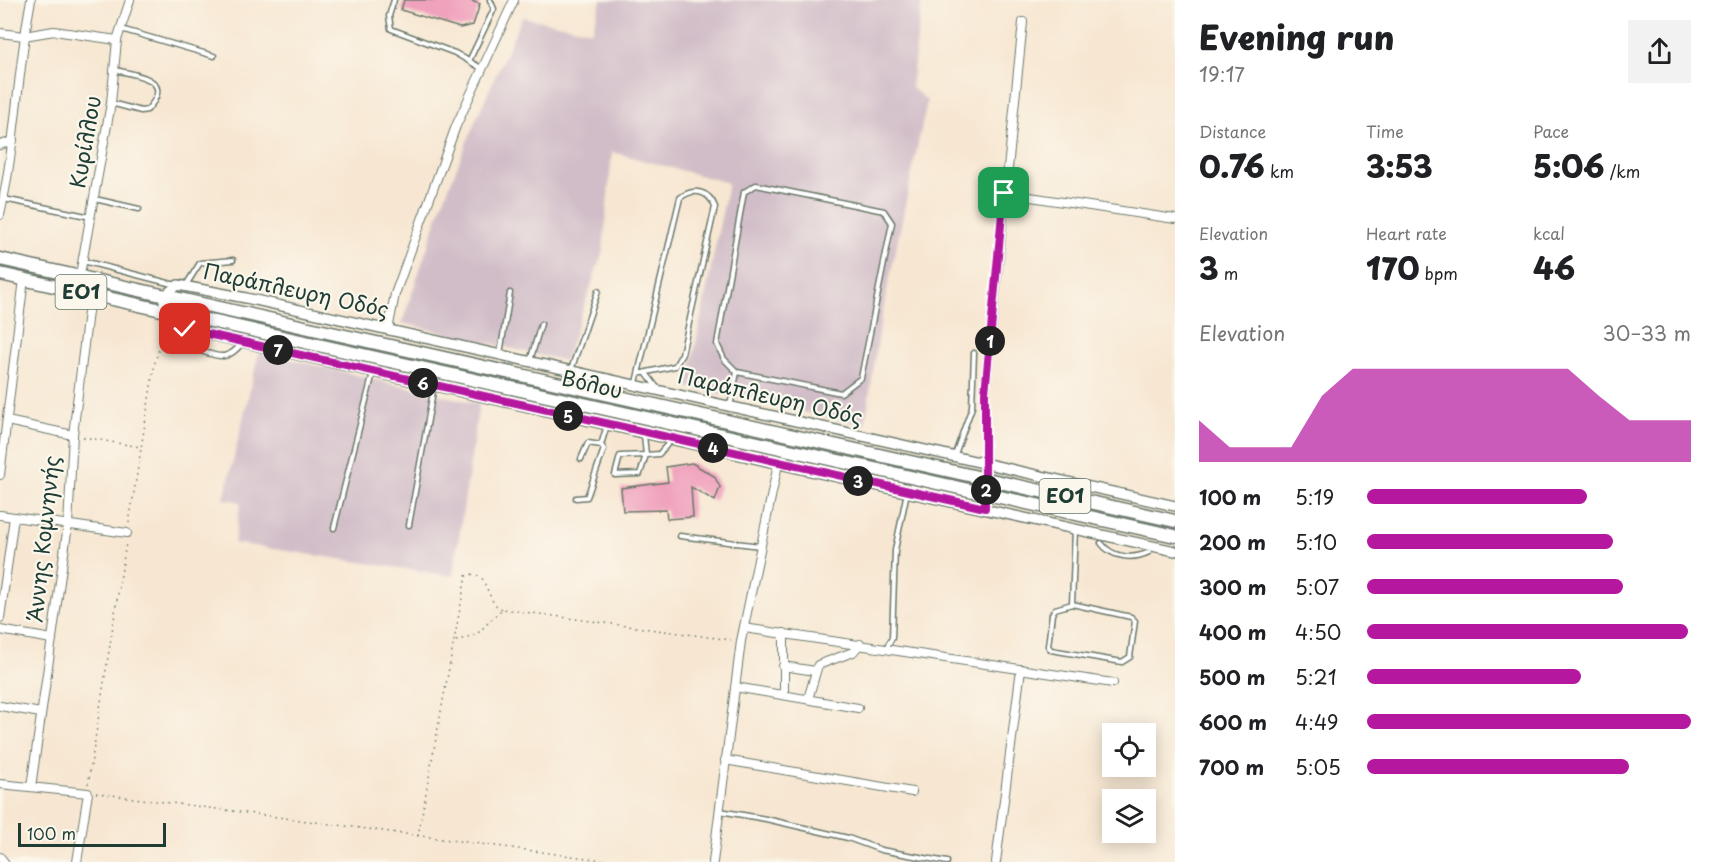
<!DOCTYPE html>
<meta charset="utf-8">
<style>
body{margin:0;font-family:"Playpen Sans",sans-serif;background:#f2f2f2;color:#202124;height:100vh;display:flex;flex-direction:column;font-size:22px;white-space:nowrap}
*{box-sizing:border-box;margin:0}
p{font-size:20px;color:#757577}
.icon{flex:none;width:33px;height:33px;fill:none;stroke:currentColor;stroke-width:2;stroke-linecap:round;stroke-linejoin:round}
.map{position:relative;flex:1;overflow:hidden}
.panel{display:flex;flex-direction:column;background:#fff;width:540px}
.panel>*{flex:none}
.tools{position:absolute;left:1102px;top:723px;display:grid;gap:12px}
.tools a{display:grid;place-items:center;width:54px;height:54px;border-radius:0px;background:#fff;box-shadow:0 3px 15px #0003;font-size:30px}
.scale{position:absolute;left:18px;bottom:15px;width:148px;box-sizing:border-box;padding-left:6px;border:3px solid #1f3d34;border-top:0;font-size:16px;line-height:21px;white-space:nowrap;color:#1f3d34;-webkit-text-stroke:4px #fbf7ec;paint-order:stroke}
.pin{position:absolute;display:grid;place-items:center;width:51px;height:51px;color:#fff;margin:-26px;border-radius:12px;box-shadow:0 3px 9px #0006}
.km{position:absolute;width:30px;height:30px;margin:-15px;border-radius:50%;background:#222;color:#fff;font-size:16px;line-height:30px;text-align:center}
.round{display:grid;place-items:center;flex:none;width:63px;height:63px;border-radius:0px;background:#f2f2f2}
.summary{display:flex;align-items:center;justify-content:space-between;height:102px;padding:0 24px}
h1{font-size:33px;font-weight:800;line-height:45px}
.stats{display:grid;grid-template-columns:repeat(3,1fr);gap:9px;height:102px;padding:6px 24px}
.stats div{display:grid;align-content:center}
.stats b{font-size:30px;font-weight:800}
.stats small{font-size:16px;font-weight:400}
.stats p{font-size:16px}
.chart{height:168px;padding:12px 24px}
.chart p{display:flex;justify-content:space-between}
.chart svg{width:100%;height:108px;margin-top:6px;fill:#b5179e;opacity:.7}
ul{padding:0 24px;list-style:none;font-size:20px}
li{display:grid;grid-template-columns:96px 72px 1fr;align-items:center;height:45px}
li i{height:15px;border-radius:8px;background:#b5179e}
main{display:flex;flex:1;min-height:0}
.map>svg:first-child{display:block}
</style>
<main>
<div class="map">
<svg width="1175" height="862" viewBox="0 0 1175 862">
<rect width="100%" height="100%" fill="#fbf7ec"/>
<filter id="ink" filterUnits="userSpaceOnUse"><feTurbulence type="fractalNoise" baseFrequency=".0167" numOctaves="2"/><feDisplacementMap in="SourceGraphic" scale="12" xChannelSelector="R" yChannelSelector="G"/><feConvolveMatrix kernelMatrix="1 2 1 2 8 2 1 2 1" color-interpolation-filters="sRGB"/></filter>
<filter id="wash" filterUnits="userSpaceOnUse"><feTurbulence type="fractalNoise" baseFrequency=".008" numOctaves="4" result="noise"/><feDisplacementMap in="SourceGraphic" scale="24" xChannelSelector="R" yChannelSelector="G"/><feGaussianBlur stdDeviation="1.35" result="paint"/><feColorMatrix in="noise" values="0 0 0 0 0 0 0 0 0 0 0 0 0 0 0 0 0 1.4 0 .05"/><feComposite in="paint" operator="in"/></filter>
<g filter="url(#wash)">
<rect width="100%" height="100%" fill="#f7e7d2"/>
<g fill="#d1bdc8">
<polygon points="601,0 922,0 911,87 927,101 881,319 865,425 687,387 728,183 612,152 603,251 565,361 402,323 442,204 477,117 522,17 592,31"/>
<polygon points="259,352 479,404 453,576 234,543 241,502 224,499"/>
</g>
<g id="blocks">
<g fill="#f0a2bd">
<polygon points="404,0 469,0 480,4 473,25 460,28 401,10"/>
<polygon points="692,463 714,476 720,487 715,501 691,487 693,517 667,519 666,510 623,511 621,488 668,482 666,467"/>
</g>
</g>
</g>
<g filter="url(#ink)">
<use href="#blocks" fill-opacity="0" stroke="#6b786b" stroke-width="1.5"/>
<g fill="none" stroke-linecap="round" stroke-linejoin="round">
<defs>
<g id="service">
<polyline points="394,0 389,16 391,29 455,53 481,68"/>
<polyline points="121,29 214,56"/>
<polyline points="469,61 494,9 490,0"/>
<path d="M111 103 141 111 147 110C176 79 137 75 115 70"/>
<polygon points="756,185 884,211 892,223 861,378 841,393 737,372 724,359 717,344 744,192"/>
<polyline points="4,199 91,217"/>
<polyline points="95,199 139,209"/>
<polyline points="83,261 176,285"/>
<polyline points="186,285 200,263 233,260"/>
<path d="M185 329 190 348C215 354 225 365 242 343"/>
<polyline points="500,354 510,293"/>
<polyline points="530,361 541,324"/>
<polyline points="571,370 598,291"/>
<polyline points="646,373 658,389"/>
<path d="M636 383 638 374 680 198C694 187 709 191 715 207L682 354 675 366 638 374"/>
<polyline points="730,406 737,372"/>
<polyline points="644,435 646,455 659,454 672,439"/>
<polygon points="646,455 640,474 615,475 620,456"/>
<polyline points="954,457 972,407 974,353"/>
<polyline points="581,459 588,443 601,445"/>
<polyline points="576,498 587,497 604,449 601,445 607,425"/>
<polyline points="409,525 434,386"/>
<polyline points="334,528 373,373"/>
<polyline points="680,536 760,546"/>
<path d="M1101 543C1112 558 1133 560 1149 552"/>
<polygon points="1072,604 1131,617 1135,621 1130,657 1122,662 1051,650 1048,646 1052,614 1055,609"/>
<polyline points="1072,604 1075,530"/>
<polyline points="886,648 892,638 895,550 907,492"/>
<polyline points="720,811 766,819 848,838 881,850 947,862"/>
</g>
<g id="minor">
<polyline points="0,33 24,36 54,31 117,40"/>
<polyline points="0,145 13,141"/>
<polyline points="1004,193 1175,219"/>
<path d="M0 215C16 144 17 71 31 0"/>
<polyline points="77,291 111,103 117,40 130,0"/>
<polyline points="388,330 395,294 456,126 514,0"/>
<polyline points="7,421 73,435"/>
<polyline points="0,475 24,279"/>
<polyline points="985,509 985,393 1023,22"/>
<polyline points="0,515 127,533"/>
<polyline points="0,618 14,517"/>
<polyline points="744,628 1113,683"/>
<polyline points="0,630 52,639"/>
<polyline points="783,666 815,671"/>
<polyline points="735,687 858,708"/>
<polyline points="784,695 784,633"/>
<polyline points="808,699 818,665 853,652 860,644"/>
<polyline points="0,706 41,713"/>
<polyline points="725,760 912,792"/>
<polyline points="0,784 88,793 77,862"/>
<polyline points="31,787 68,525 73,435 92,279"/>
<polyline points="0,857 4,862"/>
<polyline points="713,862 741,641 778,464"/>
<polyline points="996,862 1021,669"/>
</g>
<polyline id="tertiary" points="1175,506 246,298 178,285 165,295 163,310 178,326 185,329 833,476 1175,551"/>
<g id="primary">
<polyline points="0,259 1175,521"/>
<polyline points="0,274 1175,536"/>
</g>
</defs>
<use href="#service" stroke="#6b786b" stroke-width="7"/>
<use href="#minor" stroke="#6b786b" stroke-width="10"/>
<use href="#tertiary" stroke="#6b786b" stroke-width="12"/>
<use href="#primary" stroke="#6b786b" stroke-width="15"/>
<g stroke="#6b786b" stroke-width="1.5" stroke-dasharray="1.5 4.5" stroke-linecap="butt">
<polyline points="83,437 140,447"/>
<polyline points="129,523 155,362 163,336 169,330"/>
<polyline points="456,641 477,634 502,609 731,640"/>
<polyline points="88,784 126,543"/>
<polyline points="96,793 617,862"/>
<polyline points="418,836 466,576 474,574 482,578 494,604 502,609"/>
</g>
<use href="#service" stroke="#fff" stroke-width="4"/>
<use href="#minor" stroke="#fff" stroke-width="8"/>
<use href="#tertiary" stroke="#fff" stroke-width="9"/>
<use href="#primary" stroke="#fff" stroke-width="12"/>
</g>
</g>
<g fill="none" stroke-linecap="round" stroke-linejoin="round" filter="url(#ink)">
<defs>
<polyline id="route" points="185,329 985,508 985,393 1004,193"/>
</defs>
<use href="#route" stroke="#fff" stroke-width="12"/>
<use href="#route" stroke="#b5179e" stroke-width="8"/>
</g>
<g text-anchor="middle" stroke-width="4.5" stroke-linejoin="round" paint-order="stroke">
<g fill="#fbf7ec" stroke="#61756b" stroke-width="1.5">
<rect x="55.5" y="275" width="51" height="34" rx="4.5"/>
<rect x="1039.5" y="479" width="51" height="34" rx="4.5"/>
</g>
<g font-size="20" font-weight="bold" fill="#1f3d34">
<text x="81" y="299">ΕΟ1</text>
<text x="1065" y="503">ΕΟ1</text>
</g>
<g font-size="21" fill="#1f3d34" stroke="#fbf7ec">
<text transform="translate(86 142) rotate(-80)" y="7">Κυρίλλου</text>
<text transform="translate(296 291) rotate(12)" y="7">Παράπλευρη Οδός</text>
<text transform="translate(592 385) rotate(13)" y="7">Βόλου</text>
<text transform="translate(770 397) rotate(13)" y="7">Παράπλευρη Οδός</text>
<text transform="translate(44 539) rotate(-84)" y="7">Άννης Κομνηνής</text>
</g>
</g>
</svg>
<div class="tools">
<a><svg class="icon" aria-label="locate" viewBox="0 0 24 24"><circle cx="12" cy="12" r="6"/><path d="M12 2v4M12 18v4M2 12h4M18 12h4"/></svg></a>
<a><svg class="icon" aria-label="layers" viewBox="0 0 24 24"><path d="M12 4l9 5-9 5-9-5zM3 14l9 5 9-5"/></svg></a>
</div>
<div class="scale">100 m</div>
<div class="pin" style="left:1004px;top:193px;background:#1e9e55"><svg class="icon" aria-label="arrive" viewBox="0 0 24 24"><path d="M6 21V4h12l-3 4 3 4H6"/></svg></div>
<div class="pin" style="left:185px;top:329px;background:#d93025"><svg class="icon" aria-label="check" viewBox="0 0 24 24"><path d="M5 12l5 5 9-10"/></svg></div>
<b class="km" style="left:990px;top:341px">1</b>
<b class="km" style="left:986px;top:490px">2</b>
<b class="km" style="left:858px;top:481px">3</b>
<b class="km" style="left:713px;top:448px">4</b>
<b class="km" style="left:568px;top:416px">5</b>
<b class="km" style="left:423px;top:383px">6</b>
<b class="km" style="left:278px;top:350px">7</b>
</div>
<section class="panel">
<div class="summary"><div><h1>Evening run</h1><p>19:17</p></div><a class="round"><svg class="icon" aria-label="share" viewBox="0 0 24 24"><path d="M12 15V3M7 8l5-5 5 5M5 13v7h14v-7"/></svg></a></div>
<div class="stats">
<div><p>Distance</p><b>0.76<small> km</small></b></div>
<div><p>Time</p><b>3:53</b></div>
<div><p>Pace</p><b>5:06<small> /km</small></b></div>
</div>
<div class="stats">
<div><p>Elevation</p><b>3<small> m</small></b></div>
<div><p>Heart rate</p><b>170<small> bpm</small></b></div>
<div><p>kcal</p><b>46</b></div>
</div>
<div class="chart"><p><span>Elevation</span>30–33 m</p>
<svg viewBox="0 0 160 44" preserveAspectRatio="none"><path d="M0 44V27L10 38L20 38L30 38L40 17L50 6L60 6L70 6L80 6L90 6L100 6L110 6L120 6L130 17L140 27L150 27L160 27V44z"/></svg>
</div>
<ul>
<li><b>100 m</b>5:19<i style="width:68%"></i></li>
<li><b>200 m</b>5:10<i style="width:76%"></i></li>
<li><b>300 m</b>5:07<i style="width:79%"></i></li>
<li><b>400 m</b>4:50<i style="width:99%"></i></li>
<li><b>500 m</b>5:21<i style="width:66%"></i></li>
<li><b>600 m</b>4:49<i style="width:100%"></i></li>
<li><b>700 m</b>5:05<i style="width:81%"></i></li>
</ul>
</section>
</main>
